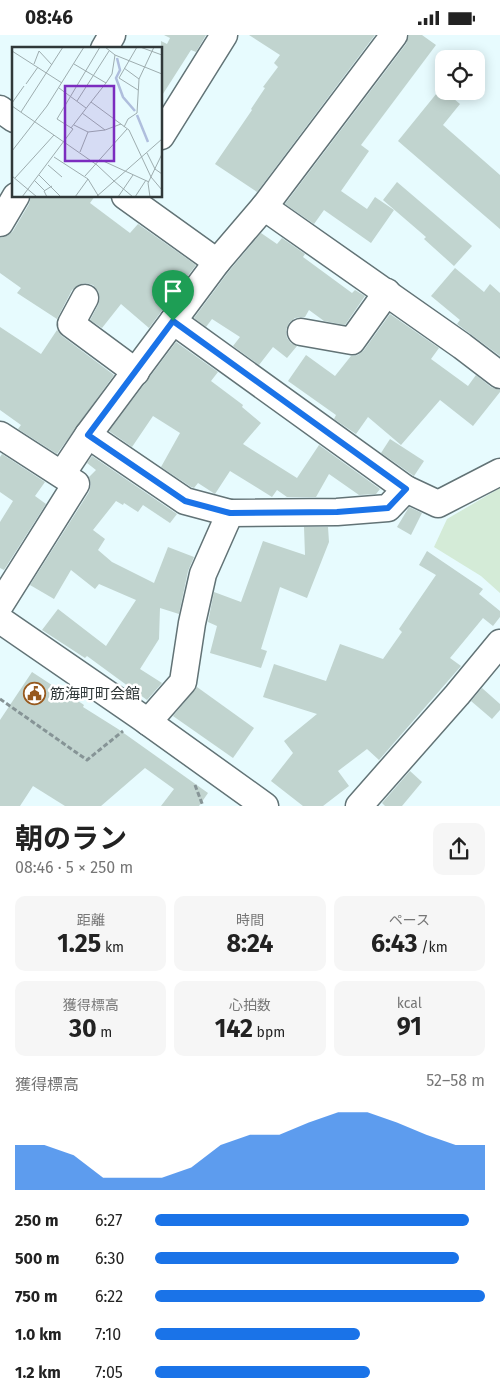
<!DOCTYPE html>
<html lang="ja">
<meta charset="utf-8">
<style>
body{margin:0;font-family:"Fira Sans","Noto Sans JP",sans-serif;background:#f6f6f6;color:#222;height:100vh;display:flex;flex-direction:column;font-size:19px;white-space:nowrap}
*{box-sizing:border-box;margin:0}
p{font-size:16px;color:#767676}
.icon{flex:none;width:28px;height:28px;fill:none;stroke:currentColor;stroke-width:2;stroke-linecap:round;stroke-linejoin:round}
.map{position:relative;height:771px;overflow:hidden}
.side{display:flex;flex-direction:column;background:#fff;flex:1}
.side>*{flex:none}
.buttons{position:absolute;left:435px;top:15px;display:grid;gap:10px}
.buttons a{display:grid;place-items:center;width:50px;height:50px;border-radius:10px;background:#fff;box-shadow:0 2px 12px #0003;font-size:25px}
.pin{position:absolute;display:grid;place-items:center;width:42px;height:42px;color:#fff;margin:-51px -21px;border-radius:50% 50% 50% 0;rotate:-45deg;box-shadow:0 0 5px #0007}
.pin .icon{rotate:45deg}
.round{display:grid;place-items:center;flex:none;width:52px;height:52px;border-radius:10px;background:#f6f6f6}
.head{display:flex;align-items:center;justify-content:space-between;height:85px;padding:0 15px}
h1{font-size:28px;font-weight:700;line-height:38px}
.figures{display:grid;grid-template-columns:repeat(3,1fr);gap:8px;height:85px;padding:5px 15px}
.figures div{display:grid;align-content:center;border-radius:10px;background:#f6f6f6;text-align:center}
.figures b{font-size:25px;font-weight:700}
.figures small{font-size:14px;font-weight:400}
.figures p{font-size:14px}
.chart{height:140px;padding:10px 15px}
.chart p{display:flex;justify-content:space-between}
.chart svg{width:100%;height:90px;margin-top:5px;fill:#1a73e8;opacity:.7}
ul{padding:0 15px;list-style:none;font-size:16px}
li{display:grid;grid-template-columns:80px 60px 1fr;align-items:center;height:38px}
li i{height:12px;border-radius:6px;background:#1a73e8}
.status{display:flex;justify-content:space-between;align-items:center;height:35px;padding:0 25px;background:#fff;direction:ltr}
.status svg{height:14px;fill:currentColor}
.map>svg:first-child{display:block}
</style>
<div class="status"><b>08:46</b><svg viewBox="0 0 49 12"><path d="M0 12V9h3v3zM5 12V6h3v6zM10 12V3h3v9zM15 12V0h3v12zM26 1h20v11H26zM47 4h2v5h-2z"/></svg></div>
<div class="map">
<svg width="500" height="771" viewBox="0 0 500 771">
<rect width="100%" height="100%" fill="#e7fbfe"/>
<polygon fill="#d4ebd7" points="500,453 500,558 481,541 434,512 447,484"/>
<g fill="#c1d4cf">
<polygon points="164,0 206,0 196,17 191,15 161,62 161,6 167,9 170,3"/>
<polygon points="249,0 375,0 257,157 215,129 252,75 251,74 265,53 263,52 278,32 274,28 280,20"/>
<polygon points="409,0 422,0 436,10 361,110 369,116 341,156 367,174 375,162 394,175 371,208 324,175 314,189 285,169 406,9"/>
<polygon points="441,53 460,69 443,90 500,140 500,194 398,106"/>
<polygon points="397,147 472,211 454,231 424,204 426,202 383,165"/>
<polygon points="31,161 95,161 90,168 130,198 138,189 196,230 149,293 121,269 102,293 90,285 98,270 100,263 98,256 93,250 85,248 78,250 72,255 57,284 17,258 21,253 0,238 0,203 7,201 13,196 29,169"/>
<polygon points="261,198 277,209 282,203 305,219 303,222 352,258 355,255 365,261 345,290 324,286 309,275 305,282 295,283 289,288 286,295 287,303 291,308 297,311 287,323 273,312 259,330 233,311 240,302 212,284 206,292 194,283 229,236"/>
<polygon points="455,233 484,257 490,249 500,258 500,321 457,289 460,285 431,261"/>
<polygon points="390,279 439,313 431,324 468,351 476,340 491,352 500,355 500,357 473,391 440,365 401,410 368,382 356,399 334,384 336,380 288,346 306,320 335,341 351,321 358,320 364,315"/>
<polygon points="0,292 41,319 57,295 62,301 114,340 57,419 18,394 21,390 0,375"/>
<polygon points="176,307 218,337 211,346 243,370 242,372 261,388 243,409 297,443 319,410 380,454 376,459 359,460 329,439 316,462 287,462 277,455 272,462 230,436 215,459 198,448 194,453 191,452 161,432 180,398 153,381 132,412 109,396"/>
<polygon points="390,404 424,426 414,441 381,418"/>
<polygon points="2,419 45,447 35,461 46,469 4,535 0,533 0,487 13,466 0,457 0,422"/>
<polygon points="92,421 177,479 170,488 143,470 138,477 124,468 123,470 116,466 93,495 105,504 98,515 112,527 154,548 168,512 194,522 188,536 179,579 160,573 159,604 140,634 162,648 147,665 87,621 85,623 42,595 58,574 106,611 136,565 99,549 95,554 71,535 54,564 30,550 89,457 91,449 89,442 96,435 87,428"/>
<polygon points="409,472 422,478 411,500 397,492"/>
<polygon points="304,492 328,492 329,507 307,563 280,552 261,614 267,616 261,633 210,618 217,591 208,587 214,557 241,567 263,506 305,520"/>
<polygon points="427,516 483,554 479,559 500,576 500,582 493,591 483,583 450,623 461,631 379,725 367,714 338,736 349,751 323,771 303,771 271,746 293,718 284,706 317,679 263,662 274,629 326,646 340,609 383,624 402,597 399,594 436,540 419,530"/>
<polygon points="32,637 61,656 62,655 84,670 83,672 118,694 208,758 199,771 161,771 174,754 145,733 101,771 65,771 33,751 20,771 0,771 0,685"/>
<polygon points="197,652 254,693 233,723 173,681"/>
<polygon points="482,653 500,669 500,675 492,684 471,666"/>
<polygon points="410,736 422,747 402,771 385,771 382,768"/>
</g>
<g fill="none" stroke-linecap="round" stroke-linejoin="round">
<defs>
<g id="minor">
<polyline points="104,14 112,0"/>
<polyline points="0,74 14,84"/>
<polyline points="161,101 224,0"/>
<polyline points="125,161 217,227"/>
<polyline points="264,172 394,0"/>
<polyline points="0,188 16,161"/>
<polyline points="85,263 71,289 136,337"/>
<polyline points="301,297 352,306 387,257"/>
<polyline points="0,400 76,449 0,570"/>
<polyline points="88,400 185,466 230,478 337,477 388,473 406,454 173,286"/>
<polyline points="62,439 88,400 217,227 264,172 462,311 500,340"/>
<polyline points="406,454 438,469 500,437"/>
<polyline points="0,585 141,682 265,771"/>
<polyline points="148,687 183,647 192,588 203,539 230,478"/>
<polyline points="359,771 457,660 500,608"/>
</g>
</defs>
<use href="#minor" stroke="#627376" stroke-width="29"/>
<g stroke="#869496" stroke-width="3" stroke-dasharray="5 2.5" stroke-linecap="butt">
<polyline points="0,664 87,725 123,696"/>
<polyline points="195,750 203,771"/>
</g>
<use href="#minor" stroke="#fff" stroke-width="26"/>
</g>
<g fill="none" stroke-linecap="round" stroke-linejoin="round">
<defs>
<polygon id="route" points="173,286 406,454 388,473 337,477 230,478 185,466 88,400"/>
</defs>
<use href="#route" stroke="#fff" stroke-width="10"/>
<use href="#route" stroke="#1a73e8" stroke-width="6"/>
</g>
<defs>
<symbol id="civic-ring" viewBox="-11 -11 22 22"><circle r="9.5" fill="#fff" stroke="#97591e" stroke-width="1.5"/><path d="M-.6-6.5H3V-4.5H.6V-3L4-1V1h2V6H-6V1h2V-1L-.6-3ZM-1.2 2.5V6h2.4V2.5Z" fill="#97591e"/></symbol>
</defs>
<g fill-rule="evenodd">
<use href="#civic-ring" x="22" y="646" width="25" height="25"/>
</g>
<g text-anchor="middle" stroke-width="5" stroke-linejoin="round" paint-order="stroke">
<g font-size="15" fill="#303839" stroke="#fff" text-anchor="start">
<text x="50" y="664">筋海町町会館</text>
</g>
</g>
<g transform="translate(12 12)">
<rect width="150" height="150" fill="#e7fbfe"/>
<path fill="none" stroke="#afbedd" stroke-width="2.5" d="M105 11 108 23 104 31 111 50 123 64M125 68 136 95"/>
<path fill="none" stroke="#9eadaf" stroke-width="1" d="M93 0 103 8 150 27M125 0 107 31 126 43M128 0 150 8M0 4 50 36M22 17 27 4 40 18M62 17 94 36 100 27 103 8M112 21 127 32M14 37 26 20M47 41 74 61M65 54 97 4M79 55 94 36M0 56 12 39M0 59 85 118 102 134M9 65 51 0M62 78 76 85 93 83 70 66M112 80 116 72 125 66 127 32 142 0M59 81 79 55 117 83 139 130 150 143M93 83 109 77M0 104 35 59 72 0M68 105 76 85M135 106 143 122 150 127M42 110 76 132 87 150M89 113 137 135M36 118 50 130M27 128 49 150M0 129 25 150M73 129 115 82M3 131 42 88M22 133 33 144M102 134 121 150M10 150 61 82 45 72 88 0M35 150 32 144 40 139M63 150 76 132M84 150 150 92M106 150 121 128M123 150 134 133M138 150 136 136 150 107"/>
<path fill="#7b2cbf" fill-opacity="0.15" stroke="#7b2cbf" stroke-width="2.5" d="M53 39H102V114H53Z"/>
<rect width="150" height="150" fill="none" stroke="#303839" stroke-width="2.5"/>
</g>
</svg>
<div class="buttons">
<a><svg class="icon" aria-label="locate" viewBox="0 0 24 24"><circle cx="12" cy="12" r="6"/><path d="M12 2v4M12 18v4M2 12h4M18 12h4"/></svg></a>
</div>
<div class="pin" style="left:173px;top:286px;background:#1e9e55"><svg class="icon" aria-label="arrive" viewBox="0 0 24 24"><path d="M6 21V4h12l-3 4 3 4H6"/></svg></div>
</div>
<section class="side">
<div class="head"><div><h1>朝のラン</h1><p>08:46 · 5 × 250 m</p></div><a class="round"><svg class="icon" aria-label="share" viewBox="0 0 24 24"><path d="M12 15V3M7 8l5-5 5 5M5 13v7h14v-7"/></svg></a></div>
<div class="figures">
<div><p>距離</p><b>1.25<small> km</small></b></div>
<div><p>時間</p><b>8:24</b></div>
<div><p>ペース</p><b>6:43<small> /km</small></b></div>
</div>
<div class="figures">
<div><p>獲得標高</p><b>30<small> m</small></b></div>
<div><p>心拍数</p><b>142<small> bpm</small></b></div>
<div><p>kcal</p><b>91</b></div>
</div>
<div class="chart"><p><span>獲得標高</span>52–58 m</p>
<svg viewBox="0 0 160 44" preserveAspectRatio="none"><path d="M0 44V22L10 22L20 27L30 38L40 38L50 38L60 33L70 22L80 17L90 17L100 11L110 6L120 6L130 11L140 17L150 22L160 22V44z"/></svg>
</div>
<ul>
<li><b>250 m</b>6:27<i style="width:95%"></i></li>
<li><b>500 m</b>6:30<i style="width:92%"></i></li>
<li><b>750 m</b>6:22<i style="width:100%"></i></li>
<li><b>1.0 km</b>7:10<i style="width:62%"></i></li>
<li><b>1.2 km</b>7:05<i style="width:65%"></i></li>
</ul>
</section>
